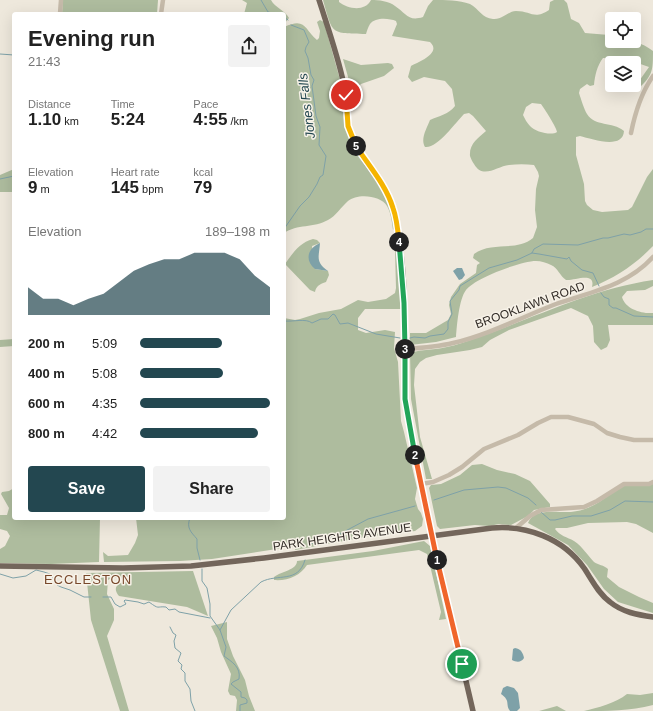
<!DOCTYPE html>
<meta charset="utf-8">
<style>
body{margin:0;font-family:Arial,sans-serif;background:#f2f2f2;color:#222;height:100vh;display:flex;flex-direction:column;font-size:15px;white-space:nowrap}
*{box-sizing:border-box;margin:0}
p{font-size:13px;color:#767676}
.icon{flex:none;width:22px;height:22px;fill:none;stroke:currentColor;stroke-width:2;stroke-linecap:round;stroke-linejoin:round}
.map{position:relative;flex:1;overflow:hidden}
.panel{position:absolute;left:12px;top:12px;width:274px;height:508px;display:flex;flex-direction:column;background:#fff;border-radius:4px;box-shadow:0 4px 16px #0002}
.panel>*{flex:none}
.fabs{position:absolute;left:605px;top:12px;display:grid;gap:8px}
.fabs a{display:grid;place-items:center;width:36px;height:36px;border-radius:4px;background:#fff;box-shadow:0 4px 16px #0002;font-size:20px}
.pin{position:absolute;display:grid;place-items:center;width:34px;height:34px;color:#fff;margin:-17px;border:2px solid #fff;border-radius:50%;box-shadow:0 1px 4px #0007}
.km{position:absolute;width:20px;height:20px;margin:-10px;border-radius:50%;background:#222;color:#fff;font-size:11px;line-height:20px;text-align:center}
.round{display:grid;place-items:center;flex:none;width:42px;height:42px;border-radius:4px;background:#f2f2f2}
.headline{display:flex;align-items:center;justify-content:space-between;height:68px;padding:0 16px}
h1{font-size:22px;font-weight:800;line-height:30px}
.metrics{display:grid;grid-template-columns:repeat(3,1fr);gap:6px;height:68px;padding:4px 16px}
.metrics div{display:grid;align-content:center}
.metrics b{font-size:17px;font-weight:800}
.metrics small{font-size:11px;font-weight:400}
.metrics p{font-size:11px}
.chart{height:112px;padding:8px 16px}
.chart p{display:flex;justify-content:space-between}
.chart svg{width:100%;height:72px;margin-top:4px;fill:#234750;opacity:.7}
.action{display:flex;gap:8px;margin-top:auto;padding:8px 16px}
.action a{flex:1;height:46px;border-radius:4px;background:#234750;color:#fff;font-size:16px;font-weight:800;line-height:46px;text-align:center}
.action a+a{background:#f2f2f2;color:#222}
ul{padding:0 16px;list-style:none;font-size:13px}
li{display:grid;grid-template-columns:64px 48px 1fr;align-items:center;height:30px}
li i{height:10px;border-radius:5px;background:#234750}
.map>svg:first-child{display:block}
</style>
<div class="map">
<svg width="653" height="711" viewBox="0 0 653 711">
<rect width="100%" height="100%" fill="#eee8dc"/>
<g fill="#aebc9e" fill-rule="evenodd">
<polygon points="63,0 158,0 157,14 62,14"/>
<path d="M242 0H271C275 8 285 10 289 18L284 24V14H244L247 3Z"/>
<path d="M323 0H339V2C348 9 365 12 371 0 379 0 389 1 395 6 406 13 408 22 423 17L428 6 433 0C446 0 459 0 470 4 479 9 482 18 493 19 503 20 508 11 516 11 531 11 534 20 549 10L550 2 554 0H564L567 3 571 19 579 23 585 33 609 35 612 36V41C628 41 639 40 653 51 653 70 653 75 639 88L637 84 649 67 629 60 603 58C597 66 595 75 594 85L590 86 587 84 580 89 579 93C581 99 584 109 587 114 595 127 612 121 624 131 623 150 592 139 580 136L576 137V155L584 184 585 201 587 205 593 210 602 212 628 210 632 207 647 177 653 169V246C636 264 615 278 592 287 596 271 574 281 566 280 560 276 558 268 551 265 547 263 541 261 536 261 521 261 475 278 466 290 459 299 457 325 456 337L436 342 410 345V333H426L448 320 451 314 449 305 451 297 460 284 476 273 477 265 480 263 473 258 474 254C491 241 517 252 533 238L537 227 535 210 536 189 539 176 538 172 534 165C526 164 517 164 509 165 497 166 483 180 474 164 472 161 471 159 470 156 469 144 478 138 486 131L473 116 469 113 464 114C456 122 437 149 425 147 420 139 427 128 430 120 439 116 449 114 455 106L452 89 445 81 424 77 412 82 408 77 411 66C419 62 442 53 430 42L392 36 397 24 396 21C389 18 375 17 370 24 368 27 367 31 366 34 330 33 333 35 323 0ZM532 103 541 104C544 108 557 128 557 132 552 136 535 132 530 126 527 123 525 119 523 115L526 107Z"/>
<path d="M320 20 324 22 342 87 344 121 350 138 387 198 395 228 393 230C392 222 391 213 387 206 381 195 357 193 348 201 341 207 336 216 328 220 314 228 297 224 284 233V27C306 17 304 29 317 40L319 38 320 31 317 22Z"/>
<polygon points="343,59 361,65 388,63 392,64 394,68 384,76 361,84 358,87 354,107 350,105 350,84"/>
<polygon points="14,169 14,191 13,192 0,192 0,175"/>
<path d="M313 239 317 240 320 243 312 246 315 269 328 271 329 275 326 282C320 284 316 286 315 292L310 290 285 264C293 253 299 243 313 239Z"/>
<polygon points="396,244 401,309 365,309 358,318 358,330 366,333 385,330 395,332 394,348 398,362 401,421 404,432 417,488 415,499 418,509 421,513 423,519 422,526 415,531 365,537 295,550 296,546 212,559 180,561 104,562 103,552 108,556 128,555 135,543 138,535 136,518 284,518 284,318 295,320 300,319 319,313 341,309 358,300 368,302 386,299 395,293 396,288 395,250"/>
<path d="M653 280V286L645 290 627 291 622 297C625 309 642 314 653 313V325H608L610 340 607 347 601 350 594 342 593 326 588 316 571 308 509 330 490 340 482 347 470 350 437 355 426 358 420 362 415 369 414 385 420 437 432 479H426L411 399 410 353C422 349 435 350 447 347 457 345 468 341 479 337 536 317 592 289 653 280Z"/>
<polygon points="14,339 14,346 0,347 0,340"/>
<polygon points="482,464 497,470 515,474 530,481 550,504 550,507 534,510 528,516 511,525 499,524 489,526 475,525 440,529 437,526 429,488 431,485 441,484 460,475 472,465"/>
<path d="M627 484H653V533L636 524 627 522 588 523 567 528H556L555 529C560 536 567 537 574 541 583 547 587 555 594 562 598 565 604 565 608 569L607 577 619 587 639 597 653 603V613L618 602 604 589 587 565 568 545 528 523C534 507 558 513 571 512 598 509 605 495 627 484Z"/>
<polygon points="14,488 14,518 100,518 99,562 51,564 0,563 0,549 5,546 10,536 7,531 0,529 0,515 7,515 9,508 1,494 2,492 9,491"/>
<path d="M424 541 430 546 446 619 439 620 441 612 428 557 427 554 419 550 307 565C300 576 288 581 274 580V577C282 571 297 570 297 561L373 551Z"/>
<path d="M193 571 208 616 187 607 119 596C111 586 120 583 128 580 121 578 114 576 108 580L107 594 114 609V620L107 636 129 711H120L91 620 86 573Z"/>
<polygon points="227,622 227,639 233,656 245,680 249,696 255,711 236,711 237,700 235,696 230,695 228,691 231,674 221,652 217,638 211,626"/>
<path d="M653 693V705C630 711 607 711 584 711 597 708 616 703 627 694L640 695Z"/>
<polygon points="557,706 566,711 539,711"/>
</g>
<g fill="#7ea1a8">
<path d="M320 243C319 257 315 262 328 271L315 269C304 260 308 248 320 243Z"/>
<polygon points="457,268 462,268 465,275 462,279 459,280 453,271"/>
<path d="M515 648C521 649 523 653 524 658 521 663 516 662 512 660L513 649Z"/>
<path d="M507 686 514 688 518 693 520 708 517 711H510C505 704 511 701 501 694L503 688Z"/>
</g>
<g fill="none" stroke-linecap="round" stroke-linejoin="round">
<g stroke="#7ea1a8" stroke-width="1">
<polyline points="261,0 268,12 276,14"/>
<polyline points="284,17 288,20"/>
<polyline points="0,54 14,55 14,67"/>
<polyline points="0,179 14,176"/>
<polyline points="284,229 300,206 309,197 317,184 320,177 323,175 326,156 319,145 320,127 316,116 312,86 314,80 311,75 308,58 305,51 306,47 309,42 304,30 291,25"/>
<polyline points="532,253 539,254 567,259 569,257 571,261 582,270 593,273 599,286"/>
<polyline points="601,293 604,297 609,299 609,305 613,308 616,308 634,316 653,317"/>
<path d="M284 321C293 322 306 318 312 323L321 319H328L333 314 335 315 340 324 348 323 376 334 400 338"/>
<polyline points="410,338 414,337 425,338 430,336 444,334 448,329 448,322 452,314 450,301 459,290 460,286 489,268 517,260 532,253 534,249 543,244 578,245 603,238 608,238 624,234 630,235 641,232 646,229 653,229"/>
<polyline points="434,500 464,490 498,487 506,488 528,498 536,505"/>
<polyline points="541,512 550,520 555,520 572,516 591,516 610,510 625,501 653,502"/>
<path d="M190 518C186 528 191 532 197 539V548L200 560"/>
<polyline points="310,545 315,541 320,539 336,536 368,519 415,506"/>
<path d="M202 569V581L207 588 210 604V616L220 630 226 647 224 656C232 662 241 667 239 679L233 682 231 684 241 692V697L245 698 247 700V703L240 705V711"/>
<polyline points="0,574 13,578 26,576 36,570 44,572 50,574 57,585 61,587 70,590 84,597 91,597"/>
<path d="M103 597H111L115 604 120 607 126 604 124 601 125 600 138 602 144 604 149 602C160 610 156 606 166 607L169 610 175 609 179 612 210 618"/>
<polyline points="170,627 173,633 176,635 174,641 175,648 181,653 178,661 182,665 181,669 185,673 185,681 190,689 191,701 195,711"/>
<path d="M220 630 231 610 261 582C278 573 298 584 305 560"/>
</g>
<g stroke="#c5baa9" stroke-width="4.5">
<polyline points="60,14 61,0"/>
<polyline points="161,14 163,0"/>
<path d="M631 133C635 113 641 93 653 76"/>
<path d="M405 349C421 348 437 347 453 343 488 335 522 317 556 304 590 292 627 286 653 257"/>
<polyline points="421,484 433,482 449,475 462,467 484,449 518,435 538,423 551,417 568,417 594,424 607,433 620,437 634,440 653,440"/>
<polyline points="516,528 530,516 541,510 584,507 597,501 624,484 649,484 653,482"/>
</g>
<g stroke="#73665b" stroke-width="5.5">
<path d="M319 0C328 28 338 56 344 85 347 101 345 117 350 133 360 163 389 184 395 217 403 253 405 293 405 331 405 358 403 385 407 412 411 437 417 463 422 488 437 563 456 637 473 711"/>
<path d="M0 566 123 568 191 566 264 558 492 528C526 525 563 538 584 568 592 580 598 593 610 602 622 612 638 615 653 617"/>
</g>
</g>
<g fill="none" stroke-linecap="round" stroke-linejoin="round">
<defs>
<polyline id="split-1" points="437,560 462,664"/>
<polyline id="split-2" points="415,455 437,560"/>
<polyline id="split-3" points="405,349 405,399 415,455"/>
<polyline id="split-4" points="399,242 404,303 405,349"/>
<path id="split-5" d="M356 146C369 166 386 185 393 208 397 219 398 231 399 242"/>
<polyline id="split-6" points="346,95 348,126 356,146"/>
</defs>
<use href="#split-1" stroke="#fff" stroke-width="8"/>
<use href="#split-2" stroke="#fff" stroke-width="8"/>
<use href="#split-3" stroke="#fff" stroke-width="8"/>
<use href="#split-4" stroke="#fff" stroke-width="8"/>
<use href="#split-5" stroke="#fff" stroke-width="8"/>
<use href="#split-6" stroke="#fff" stroke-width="8"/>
<use href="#split-1" stroke="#f0652b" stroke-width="5"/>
<use href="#split-2" stroke="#f0652b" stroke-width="5"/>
<use href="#split-3" stroke="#22a559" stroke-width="5"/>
<use href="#split-4" stroke="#22a559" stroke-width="5"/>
<use href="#split-5" stroke="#f5b400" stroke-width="5"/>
<use href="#split-6" stroke="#f5b400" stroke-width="5"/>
</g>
<g text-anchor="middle" stroke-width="3" stroke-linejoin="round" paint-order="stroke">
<g font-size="12" fill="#332d28" stroke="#f7f2e8">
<text transform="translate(530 305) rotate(-20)" y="4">BROOKLAWN ROAD</text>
<text transform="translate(342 537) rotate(-8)" y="4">PARK HEIGHTS AVENUE</text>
</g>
<g font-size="13" font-style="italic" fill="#234750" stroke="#f7f2e8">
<text transform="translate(306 106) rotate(-97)" y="5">Jones Falls</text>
</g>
<g font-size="13" letter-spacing="1" fill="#78482b" stroke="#f7f2e8">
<text x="88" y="584">ECCLESTON</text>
</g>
</g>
</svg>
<div class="fabs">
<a><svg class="icon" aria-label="locate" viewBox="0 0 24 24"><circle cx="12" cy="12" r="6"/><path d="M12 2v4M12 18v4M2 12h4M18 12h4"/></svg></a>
<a><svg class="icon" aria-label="layers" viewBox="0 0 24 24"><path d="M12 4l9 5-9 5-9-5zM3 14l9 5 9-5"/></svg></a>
</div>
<div class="pin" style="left:462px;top:664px;background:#1e9e55"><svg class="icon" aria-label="arrive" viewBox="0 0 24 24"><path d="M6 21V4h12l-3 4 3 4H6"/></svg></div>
<div class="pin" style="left:346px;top:95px;background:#d93025"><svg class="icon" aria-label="check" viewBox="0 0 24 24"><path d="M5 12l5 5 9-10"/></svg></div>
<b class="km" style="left:437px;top:560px">1</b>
<b class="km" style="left:415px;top:455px">2</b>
<b class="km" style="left:405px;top:349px">3</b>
<b class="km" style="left:399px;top:242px">4</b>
<b class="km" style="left:356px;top:146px">5</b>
<section class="panel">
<div class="headline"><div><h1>Evening run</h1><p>21:43</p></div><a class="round"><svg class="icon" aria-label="share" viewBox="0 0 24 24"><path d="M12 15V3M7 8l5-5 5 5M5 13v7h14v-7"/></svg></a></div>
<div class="metrics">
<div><p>Distance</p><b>1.10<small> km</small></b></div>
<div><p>Time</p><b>5:24</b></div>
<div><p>Pace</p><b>4:55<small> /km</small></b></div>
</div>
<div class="metrics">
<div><p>Elevation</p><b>9<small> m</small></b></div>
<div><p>Heart rate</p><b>145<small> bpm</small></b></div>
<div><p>kcal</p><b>79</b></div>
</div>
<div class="chart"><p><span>Elevation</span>189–198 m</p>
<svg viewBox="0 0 160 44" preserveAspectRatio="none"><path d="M0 44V27L10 34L20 34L30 38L40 34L50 31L60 24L70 17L80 13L90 10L100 10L110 6L120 6L130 6L140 10L150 20L160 27V44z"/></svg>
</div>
<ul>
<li><b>200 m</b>5:09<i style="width:63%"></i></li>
<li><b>400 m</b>5:08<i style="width:64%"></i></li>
<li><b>600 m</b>4:35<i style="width:100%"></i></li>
<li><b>800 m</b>4:42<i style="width:91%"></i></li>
</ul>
<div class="action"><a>Save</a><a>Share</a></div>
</section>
</div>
